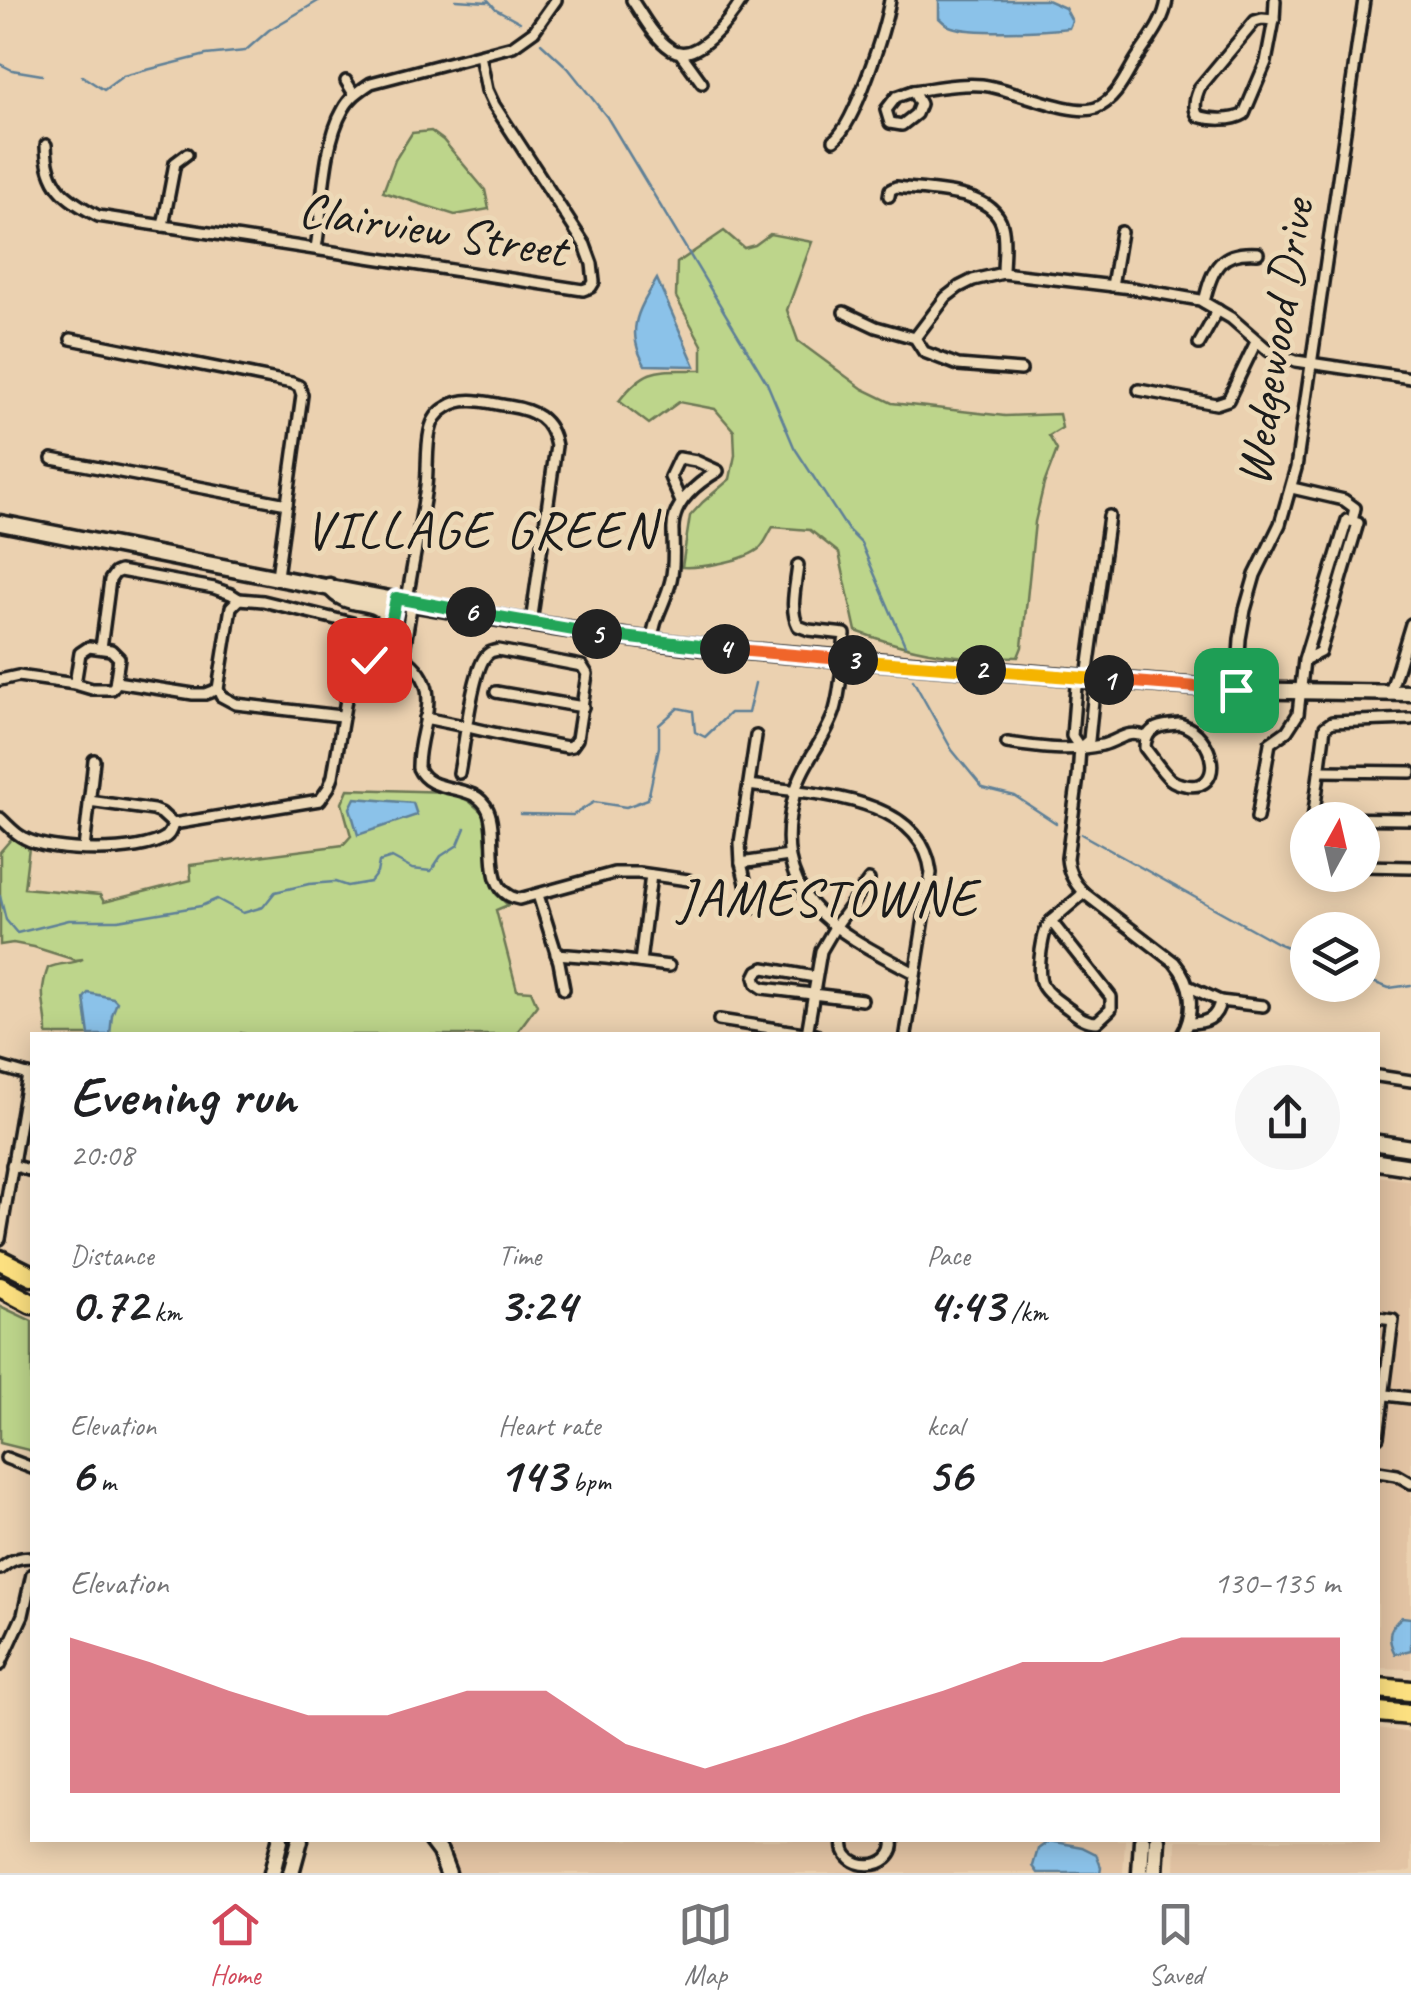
<!DOCTYPE html>
<meta charset="utf-8">
<style>
body{margin:0;font-family:Caveat,sans-serif;background:#f6f6f6;color:#202124;height:100vh;display:flex;flex-direction:column;font-size:38px;white-space:nowrap}
*{box-sizing:border-box;margin:0}
p{font-size:32px;color:#757577}
.icon{flex:none;width:55px;height:55px;fill:none;stroke:currentColor;stroke-width:2;stroke-linecap:round;stroke-linejoin:round}
.map{position:relative;flex:1;overflow:hidden}
.details{position:absolute;left:30px;top:1032px;width:1350px;height:810px;display:flex;flex-direction:column;background:#fff;border-radius:0px;box-shadow:0 5px 25px #0003}
.details>*{flex:none}
.needle{width:65px;rotate:8deg}
.buttons{position:absolute;left:1290px;top:802px;display:grid;gap:20px}
.buttons a{display:grid;place-items:center;width:90px;height:90px;border-radius:50%;background:#fff;box-shadow:0 5px 25px #0003;font-size:50px}
.pin{position:absolute;display:grid;place-items:center;width:85px;height:85px;color:#fff;margin:-42px;border-radius:20px;box-shadow:0 5px 15px #0006}
.km{position:absolute;width:50px;height:50px;margin:-25px;border-radius:50%;background:#222;color:#fff;font-size:28px;line-height:50px;text-align:center}
.round{display:grid;place-items:center;flex:none;width:105px;height:105px;border-radius:52px;background:#f6f6f6}
.headline{display:flex;align-items:center;justify-content:space-between;height:170px;padding:0 40px}
h1{font-size:55px;font-weight:800;line-height:75px}
.stats{display:grid;grid-template-columns:repeat(3,1fr);gap:15px;height:170px;padding:10px 40px}
.stats div{display:grid;align-content:center}
.stats b{font-size:50px;font-weight:800}
.stats small{font-size:28px;font-weight:400}
.stats p{font-size:28px}
.chart{height:280px;padding:20px 40px}
.chart p{display:flex;justify-content:space-between}
.chart svg{width:100%;height:180px;margin-top:10px;fill:#d1495b;opacity:.7}
.tab-bar{display:flex;justify-content:space-around;align-items:center;height:140px;border-top:2px solid #e0e0e0;background:#fff;font-size:28px;color:#757577}
.tab-bar a{display:grid;justify-items:center;gap:5px}
.tab-bar .current{color:#d1495b}
.map>svg:first-child{display:block}
</style>
<div class="map">
<svg width="1411" height="1873" viewBox="0 0 1411 1873">
<rect width="100%" height="100%" fill="#ebd1b0"/>
<filter id="ink" filterUnits="userSpaceOnUse"><feTurbulence type="fractalNoise" baseFrequency=".01" numOctaves="2"/><feDisplacementMap in="SourceGraphic" scale="20" xChannelSelector="R" yChannelSelector="G"/><feConvolveMatrix kernelMatrix="1 2 1 2 8 2 1 2 1" color-interpolation-filters="sRGB"/></filter>
<g filter="url(#ink)">
<g fill="#e2c3a3">
<polygon points="1378,1176 1411,1181 1411,1669 1378,1668"/>
<polygon points="1378,1728 1411,1733 1411,1870 1402,1873 1175,1873 1176,1840 1378,1840"/>
<polygon points="439,1840 1125,1840 1123,1873 456,1873"/>
</g>
<g fill="#bdd58b" stroke="#6c7854" stroke-width="2.5">
<polygon points="431,131 443,140 485,190 489,209 455,215 383,192 395,160 412,133"/>
<path d="M724 231 744 248 755 245 770 234 812 242 787 310 798 341 863 389 892 403 1005 416 1059 414 1062 428 1049 436 1057 450 1044 484 1035 522 1022 647 1018 657C1002 656 986 658 970 657 931 655 893 645 856 631L839 553 810 530 773 527C769 533 765 543 760 548 745 561 701 568 682 567L690 516 703 502 730 479 735 455 734 431 715 409 679 402 649 424 619 401C648 364 659 371 702 370V345L676 297 677 263Z"/>
<path d="M348 789 450 792 469 801 484 814 486 843 496 894 508 905 496 910 517 990 531 991 537 1005 515 1035H249L241 1033 239 1035H47C47 1006 37 998 48 968 60 962 72 965 83 959L75 960 34 947 13 943 0 945V852L12 838 29 847 24 888 100 895 104 902 191 880 190 865 343 845 351 836 342 803Z"/>
<polygon points="0,1306 32,1321 32,1451 0,1443"/>
</g>
<g fill="#8bc2e9" stroke="#5f8097" stroke-width="2.5">
<path d="M939 0H1047L1065 8 1072 21 1069 28C1045 31 973 34 952 27 947 26 943 22 939 18Z"/>
<path d="M657 279 695 366 645 365C625 330 638 311 657 279Z"/>
<polygon points="355,798 413,803 417,815 358,835 350,808"/>
<polygon points="88,993 113,998 117,1002 112,1015 110,1035 89,1035 84,998"/>
<path d="M1402 1617 1411 1618V1650L1395 1654C1387 1638 1388 1628 1402 1617Z"/>
<polygon points="1049,1841 1082,1847 1096,1854 1101,1867 1100,1873 1038,1873 1033,1866 1038,1849"/>
</g>
<g fill="none" stroke-linecap="round" stroke-linejoin="round">
<g stroke="#5f8097" stroke-width="2.5">
<polyline points="456,0 488,2"/>
<polyline points="488,0 496,9 520,22"/>
<polyline points="541,43 568,68 607,117 767,383 794,447 848,530 861,543 905,645"/>
<polyline points="0,64 12,70 42,75"/>
<polyline points="82,76 104,90 123,76 206,55 245,51 269,30 320,0"/>
<polyline points="913,680 952,750 983,788 1015,796 1056,823"/>
<polyline points="520,814 573,815 594,802 626,807 648,799 659,747 659,725 678,708 693,711 695,732 705,737 730,713 748,713 755,683"/>
<polyline points="1081,834 1277,943 1308,956"/>
<polyline points="0,896 6,920 17,933 69,920 118,920 201,906 217,899 243,913 263,907 275,892 309,884 335,882 347,886 370,882 377,873 379,862 392,858 412,869 431,871 441,856 458,845 465,828"/>
<polyline points="1362,978 1389,988 1411,985"/>
</g>
<defs>
<g id="street">
<path d="M632 0C643 16 654 38 671 49 695 66 731 18 742 0"/>
<path d="M1262 19 1274 20 1266 62 1244 114C1233 121 1211 120 1198 116 1192 107 1196 96 1200 87L1255 21Z"/>
<polyline points="1274,20 1275,0"/>
<polyline points="681,54 702,83"/>
<polyline points="346,81 354,94"/>
<path d="M913 91C936 88 959 83 982 85 1012 88 1071 117 1096 108 1115 101 1125 78 1135 61 1147 42 1164 23 1167 0"/>
<polygon points="913,91 920,104 916,114 902,125 890,123 886,110 896,97"/>
<path d="M834 140C855 124 885 29 890 0"/>
<path d="M46 145C47 186 64 198 98 216L583 290 591 287 594 282 592 264 585 245 494 105 487 90 480 55"/>
<path d="M889 196 890 190 896 187C927 191 993 190 1002 225 1006 240 1003 258 1003 273"/>
<polyline points="163,226 175,163 187,154"/>
<path d="M316 248C323 208 323 144 343 110 349 98 359 91 371 83L513 46 534 31 556 0"/>
<polyline points="1112,286 1121,232"/>
<path d="M1204 302C1212 268 1220 250 1258 253"/>
<polyline points="844,312 876,327 915,338 924,352 958,365 1021,370"/>
<polyline points="915,338 946,297 959,287 973,280 1003,273 1131,288 1200,300 1231,318 1269,351 1296,361 1411,378"/>
<polyline points="71,339 292,383 299,386 302,395 277,576"/>
<polyline points="1199,344 1218,310"/>
<polyline points="1139,390 1216,404 1228,400 1256,342"/>
<polyline points="52,459 287,504"/>
<polyline points="1292,488 1344,500 1355,508 1352,521"/>
<path d="M798 565C796 585 789 609 798 626L809 630 845 634C842 659 842 686 835 710 826 739 803 762 795 792 766 898 834 931 915 973"/>
<polyline points="239,599 231,607 218,689 221,696 236,704 341,716"/>
<path d="M407 600C413 562 421 524 426 486 428 468 426 449 430 431 432 421 438 412 447 407 465 395 488 403 508 406 534 410 551 418 556 446L531 623"/>
<path d="M412 601 403 657C449 689 417 725 418 768 431 797 474 780 488 810 500 837 480 892 519 899L614 873H639L688 880"/>
<path d="M652 641C653 619 666 602 671 580 675 564 673 549 673 532 671 505 696 484 718 471L696 461 679 458 670 477 681 502"/>
<polygon points="89,647 111,650 119,658 115,685 112,689 92,689 75,684 80,653"/>
<polyline points="101,648 110,580 115,573 120,571 214,588 231,594 239,599 263,601 352,623 362,631 369,660"/>
<polyline points="1087,678 1109,516"/>
<polyline points="0,680 18,676 75,684"/>
<path d="M1085 680 1076 686 1072 736 1080 748 1078 777 1067 858C1068 873 1074 883 1084 893L1174 962C1192 983 1196 1010 1182 1035"/>
<polyline points="116,682 193,694 205,694 218,689"/>
<polyline points="1237,690 1240,639 1245,610 1255,575 1280,524 1296,468 1364,0"/>
<polyline points="496,692 583,707"/>
<polyline points="1390,693 1411,624"/>
<path d="M425 718 464 726C498 735 533 741 567 747L572 746 577 739 587 674 582 666 498 650C491 652 490 651 485 657 472 674 464 748 459 773"/>
<path d="M1180 724C1216 735 1226 793 1185 785 1179 784 1175 783 1170 779 1161 771 1153 758 1145 748 1145 726 1163 725 1180 724Z"/>
<path d="M1007 743C1041 748 1068 752 1102 745 1121 740 1126 729 1147 737"/>
<polyline points="1082,746 1089,740 1094,690 1087,678"/>
<polyline points="1320,771 1411,772"/>
<path d="M749 785C810 794 922 794 931 873L906 1034"/>
<path d="M89 801 153 810 161 813 173 824 320 800 329 787 333 776 350 676C358 663 371 660 385 654L396 598"/>
<path d="M0 818C8 825 15 834 24 838 51 853 140 855 166 837 171 833 171 830 173 824"/>
<polyline points="1257,818 1270,743 1287,731 1298,714 1304,660 1347,520 1358,523 1320,652 1304,660"/>
<polyline points="1313,818 1411,819"/>
<polyline points="1313,820 1325,727 1332,722 1411,719"/>
<polyline points="84,849 94,760"/>
<polyline points="741,863 789,856"/>
<polyline points="1362,866 1411,867"/>
<polyline points="538,895 559,962 564,989"/>
<polyline points="752,908 741,863 740,843 756,736"/>
<path d="M1051 921 1111 997V1009L1097 1022C1085 1022 1078 1016 1069 1009 1041 989 1036 986 1041 951 1043 939 1044 930 1051 921Z"/>
<polyline points="1051,921 1084,893"/>
<polyline points="556,954 606,958 669,966"/>
<polyline points="640,962 651,875"/>
<polyline points="815,977 764,968 758,971 755,977 757,984 763,988 862,1000"/>
<polyline points="1190,987 1220,1001 1263,1006"/>
<polyline points="719,1020 816,1035"/>
<path d="M1189 1023C1206 1023 1217 1019 1220 1001"/>
<polyline points="807,1034 821,951 835,927 869,880"/>
<polyline points="0,1067 31,1076"/>
<polyline points="1378,1076 1411,1081"/>
<polyline points="12,1165 32,1171"/>
<polyline points="0,1239 28,1075"/>
<polyline points="1378,1318 1393,1320 1378,1437"/>
<polyline points="1378,1394 1411,1398"/>
<polyline points="6,1458 32,1468"/>
<polyline points="1378,1472 1397,1475 1411,1483"/>
<path d="M0 1569C11 1560 19 1557 32 1557"/>
<polyline points="0,1665 23,1615 32,1574"/>
<path d="M844 1840C838 1873 898 1873 893 1840"/>
</g>
<g id="secondary">
<path d="M0 523C238 569 480 623 721 649L1237 690 1411 693"/>
<path d="M329 586C349 613 377 592 392 623"/>
<polyline points="1378,1143 1411,1148"/>
<polyline points="1378,1162 1411,1167"/>
<polyline points="431,1840 440,1852 448,1873"/>
<polyline points="272,1873 280,1840"/>
<polyline points="291,1873 300,1840"/>
<polyline points="1140,1873 1142,1840"/>
<polyline points="1155,1873 1157,1840"/>
</g>
<g id="highway">
<polyline points="0,1260 32,1276"/>
<polyline points="0,1287 32,1304"/>
<polyline points="1378,1688 1411,1691"/>
<polyline points="1378,1712 1411,1715"/>
</g>
</defs>
<use href="#street" stroke="#1c1c1c" stroke-width="16"/>
<use href="#secondary" stroke="#1c1c1c" stroke-width="21"/>
<use href="#highway" stroke="#1c1c1c" stroke-width="25"/>
<use href="#street" stroke="#edd9b7" stroke-width="9"/>
<use href="#secondary" stroke="#edd9b7" stroke-width="14"/>
<use href="#highway" stroke="#fce080" stroke-width="18"/>
</g>
</g>
<g fill="none" stroke-linecap="round" stroke-linejoin="round" filter="url(#ink)">
<defs>
<polyline id="split-1" points="1109,680 1236,690"/>
<polyline id="split-2" points="981,670 1109,680"/>
<polyline id="split-3" points="853,660 981,670"/>
<polyline id="split-4" points="725,649 853,660"/>
<polyline id="split-5" points="597,634 725,649"/>
<polyline id="split-6" points="471,612 597,634"/>
<polyline id="split-7" points="369,660 385,654 396,598 471,612"/>
</defs>
<use href="#split-1" stroke="#fff" stroke-width="20"/>
<use href="#split-2" stroke="#fff" stroke-width="20"/>
<use href="#split-3" stroke="#fff" stroke-width="20"/>
<use href="#split-4" stroke="#fff" stroke-width="20"/>
<use href="#split-5" stroke="#fff" stroke-width="20"/>
<use href="#split-6" stroke="#fff" stroke-width="20"/>
<use href="#split-7" stroke="#fff" stroke-width="20"/>
<use href="#split-1" stroke="#f0652b" stroke-width="12"/>
<use href="#split-2" stroke="#f5b400" stroke-width="12"/>
<use href="#split-3" stroke="#f5b400" stroke-width="12"/>
<use href="#split-4" stroke="#f0652b" stroke-width="12"/>
<use href="#split-5" stroke="#22a559" stroke-width="12"/>
<use href="#split-6" stroke="#22a559" stroke-width="12"/>
<use href="#split-7" stroke="#22a559" stroke-width="12"/>
</g>
<g text-anchor="middle" stroke-width="10" stroke-linejoin="round" paint-order="stroke">
<g font-size="50" fill="#1c1c1c" stroke="#edd9b7">
<text transform="translate(433 228) rotate(9)" y="18">Clairview Street</text>
<text transform="translate(1273 342) rotate(-81)" y="18">Wedgewood Drive</text>
</g>
<g font-size="52" letter-spacing="2.5" fill="#1c1c1c" stroke="#edd9b7">
<text x="481" y="547">VILLAGE GREEN</text>
<text x="828" y="915">JAMESTOWNE</text>
</g>
</g>
</svg>
<div class="buttons">
<a><svg class="needle" viewBox="-14 -14 28 28"><path d="M0-13l5 13h-10z" fill="#e53935"/><path d="M0 13l5-13h-10z" fill="#757577"/></svg></a>
<a><svg class="icon" aria-label="layers" viewBox="0 0 24 24"><path d="M12 4l9 5-9 5-9-5zM3 14l9 5 9-5"/></svg></a>
</div>
<div class="pin" style="left:1236px;top:690px;background:#1e9e55"><svg class="icon" aria-label="arrive" viewBox="0 0 24 24"><path d="M6 21V4h12l-3 4 3 4H6"/></svg></div>
<div class="pin" style="left:369px;top:660px;background:#d93025"><svg class="icon" aria-label="check" viewBox="0 0 24 24"><path d="M5 12l5 5 9-10"/></svg></div>
<b class="km" style="left:1109px;top:680px">1</b>
<b class="km" style="left:981px;top:670px">2</b>
<b class="km" style="left:853px;top:660px">3</b>
<b class="km" style="left:725px;top:649px">4</b>
<b class="km" style="left:597px;top:634px">5</b>
<b class="km" style="left:471px;top:612px">6</b>
<section class="details">
<div class="headline"><div><h1>Evening run</h1><p>20:08</p></div><a class="round"><svg class="icon" aria-label="share" viewBox="0 0 24 24"><path d="M12 15V3M7 8l5-5 5 5M5 13v7h14v-7"/></svg></a></div>
<div class="stats">
<div><p>Distance</p><b>0.72<small> km</small></b></div>
<div><p>Time</p><b>3:24</b></div>
<div><p>Pace</p><b>4:43<small> /km</small></b></div>
</div>
<div class="stats">
<div><p>Elevation</p><b>6<small> m</small></b></div>
<div><p>Heart rate</p><b>143<small> bpm</small></b></div>
<div><p>kcal</p><b>56</b></div>
</div>
<div class="chart"><p><span>Elevation</span>130–135 m</p>
<svg viewBox="0 0 160 44" preserveAspectRatio="none"><path d="M0 44V6L10 12L20 19L30 25L40 25L50 19L60 19L70 32L80 38L90 32L100 25L110 19L120 12L130 12L140 6L150 6L160 6V44z"/></svg>
</div>
</section>
</div>
<nav class="tab-bar">
<a class="current"><svg class="icon" aria-label="home" viewBox="0 0 24 24"><path d="M3 11l9-7 9 7M6 9v11h12V9"/></svg>Home</a>
<a><svg class="icon" aria-label="map" viewBox="0 0 24 24"><path d="M3 6l6-2 6 2 6-2v14l-6 2-6-2-6 2zM9 4v14M15 6v14"/></svg>Map</a>
<a><svg class="icon" aria-label="saved" viewBox="0 0 24 24"><path d="M7 4h10v16l-5-4-5 4z"/></svg>Saved</a>
</nav>
